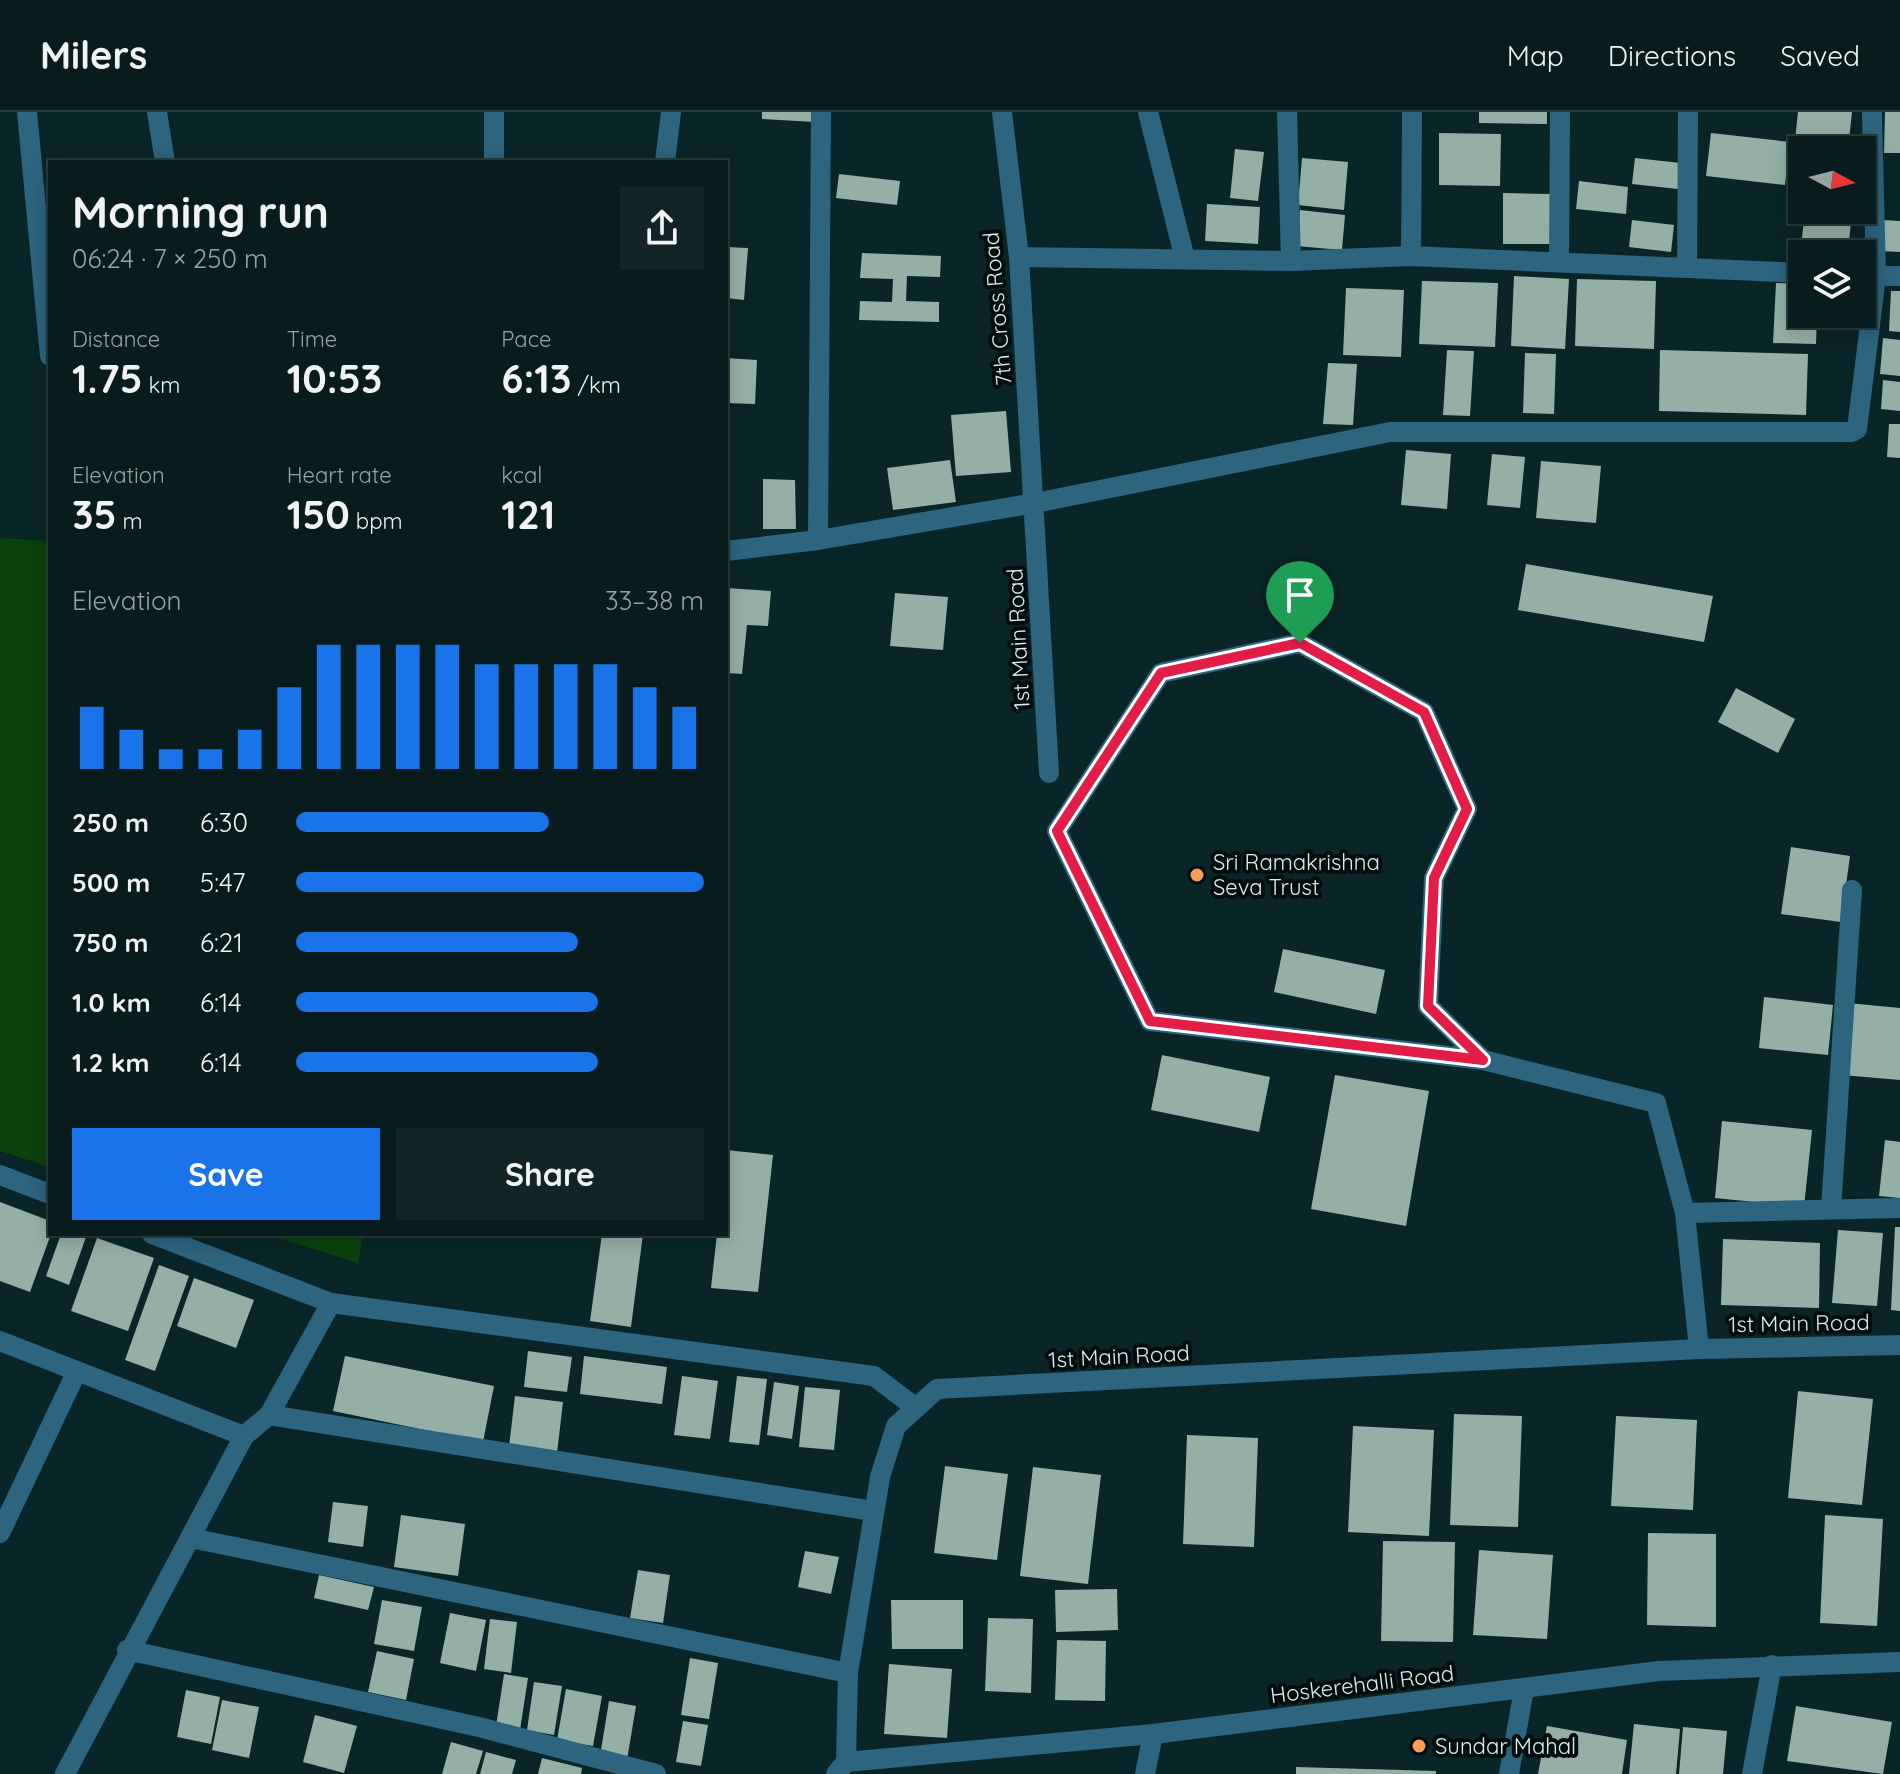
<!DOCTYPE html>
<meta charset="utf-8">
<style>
body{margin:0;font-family:Quicksand,sans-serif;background:#112526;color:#f1f3f6;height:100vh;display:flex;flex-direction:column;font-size:30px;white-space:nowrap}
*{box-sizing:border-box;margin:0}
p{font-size:26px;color:#98a1a4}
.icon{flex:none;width:44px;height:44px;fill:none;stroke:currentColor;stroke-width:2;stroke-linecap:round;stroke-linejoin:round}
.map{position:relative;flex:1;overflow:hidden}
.side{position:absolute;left:48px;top:48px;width:680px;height:1076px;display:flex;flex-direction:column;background:#081c1d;border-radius:0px;box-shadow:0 4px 20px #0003,0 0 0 2px #293a3b}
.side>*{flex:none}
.needle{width:52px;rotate:97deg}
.buttons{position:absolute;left:1788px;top:24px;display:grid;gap:16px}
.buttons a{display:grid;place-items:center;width:88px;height:88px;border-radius:0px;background:#081c1d;box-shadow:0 4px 20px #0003,0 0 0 2px #293a3b;font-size:40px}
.pin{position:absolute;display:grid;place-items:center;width:68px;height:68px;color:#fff;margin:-82px -34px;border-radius:50% 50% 50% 0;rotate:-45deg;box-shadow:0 0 8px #0007}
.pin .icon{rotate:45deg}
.round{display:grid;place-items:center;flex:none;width:84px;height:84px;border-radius:0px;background:#112526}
.overview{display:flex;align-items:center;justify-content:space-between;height:136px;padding:0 24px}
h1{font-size:44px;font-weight:800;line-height:60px}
.stats{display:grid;grid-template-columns:repeat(3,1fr);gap:12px;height:136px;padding:8px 24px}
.stats div{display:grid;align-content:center}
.stats b{font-size:40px;font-weight:800}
.stats small{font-size:22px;font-weight:400}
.stats p{font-size:22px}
.chart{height:224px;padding:16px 24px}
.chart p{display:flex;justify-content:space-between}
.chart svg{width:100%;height:144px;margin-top:8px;stroke:#1a73e8;stroke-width:6}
.primary-button{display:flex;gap:16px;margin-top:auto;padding:16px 24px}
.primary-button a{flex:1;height:92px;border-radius:0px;background:#1a73e8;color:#fff;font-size:32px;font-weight:800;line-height:92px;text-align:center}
.primary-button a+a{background:#112526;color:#f1f3f6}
ul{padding:0 24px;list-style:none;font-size:26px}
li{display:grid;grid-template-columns:128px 96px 1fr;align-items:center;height:60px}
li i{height:20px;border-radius:10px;background:#1a73e8}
header{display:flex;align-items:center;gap:48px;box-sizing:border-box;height:112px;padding:0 40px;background:#081c1d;border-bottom:2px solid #293a3b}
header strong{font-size:38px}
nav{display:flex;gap:44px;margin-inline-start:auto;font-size:28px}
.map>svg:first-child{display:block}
</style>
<header>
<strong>Milers</strong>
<nav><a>Map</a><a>Directions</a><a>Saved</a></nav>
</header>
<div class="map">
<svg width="1900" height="1662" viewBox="0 0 1900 1662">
<rect width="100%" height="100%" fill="#0a2527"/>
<g fill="#0b410c">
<polygon points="0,426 50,429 50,1055 0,1039"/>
<polygon points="265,1122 363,1122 358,1151"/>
</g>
<g fill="#94b0a6">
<polygon points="762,0 815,0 815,10 762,7"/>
<polygon points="1479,0 1547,0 1547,12 1479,11"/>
<polygon points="1798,0 1852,0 1848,38 1802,38 1802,67 1791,66"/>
<polygon points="1885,0 1900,0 1900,41 1884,41"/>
<polygon points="1439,21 1501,22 1500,74 1439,73"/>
<polygon points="1711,21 1790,30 1785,73 1706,64"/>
<polygon points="1235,37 1264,40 1258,89 1230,86"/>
<polygon points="1302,46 1348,50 1344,98 1298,93"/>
<polygon points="1635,46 1681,51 1678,77 1632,72"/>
<polygon points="839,62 900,69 897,93 836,86"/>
<polygon points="1579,69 1628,75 1626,102 1576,97"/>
<polygon points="1503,81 1551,82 1551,132 1503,132"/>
<polygon points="1207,92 1260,95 1258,132 1205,129"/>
<polygon points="1300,98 1345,103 1342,138 1296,134"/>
<polygon points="1805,98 1852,100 1848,140 1801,135"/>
<polygon points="1632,108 1674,113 1671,140 1629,135"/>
<polygon points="1883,108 1900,109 1900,140 1880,139"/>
<polygon points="726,135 748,136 744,188 726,186"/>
<polygon points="862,141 941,144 940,165 907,164 906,189 939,190 939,210 859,208 860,189 892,190 893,167 860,166"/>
<polygon points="1514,164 1569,167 1565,237 1511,234"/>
<polygon points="1577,167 1656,169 1654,237 1575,234"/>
<polygon points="1422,169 1498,171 1495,235 1419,232"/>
<polygon points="1776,171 1802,172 1802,202 1817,202 1816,232 1773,231"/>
<polygon points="1346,176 1404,178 1401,245 1343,243"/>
<polygon points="1891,179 1900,179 1900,220 1889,219"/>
<polygon points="1883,226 1900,228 1900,264 1880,262"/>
<polygon points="1447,238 1474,239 1470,304 1443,303"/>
<polygon points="1660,238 1808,242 1806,303 1659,299"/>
<polygon points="1525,241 1556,242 1554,302 1523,301"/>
<polygon points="726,246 757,248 755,292 726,291"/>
<polygon points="1328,251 1357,252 1353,313 1323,312"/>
<polygon points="1883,268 1900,270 1900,299 1881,297"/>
<polygon points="1006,299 1011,360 956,364 951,303"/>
<polygon points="1889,312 1900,312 1900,346 1887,345"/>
<polygon points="1406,338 1451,342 1447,397 1401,393"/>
<polygon points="1492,342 1525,345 1520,396 1487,393"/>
<polygon points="950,348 956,390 893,398 887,356"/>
<polygon points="1541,349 1601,354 1596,411 1536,406"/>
<polygon points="763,367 795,368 796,417 763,417"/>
<polygon points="1526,452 1713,484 1704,530 1518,498"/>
<polygon points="726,476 771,479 768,514 747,513 742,562 726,561"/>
<polygon points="895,481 948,485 943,538 890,534"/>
<polygon points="1736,576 1795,607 1778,641 1718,610"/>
<polygon points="1791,735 1850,744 1841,810 1781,802"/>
<polygon points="1283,837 1385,858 1376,902 1274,880"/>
<polygon points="1764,885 1833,893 1828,943 1759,936"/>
<polygon points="1848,891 1900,896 1900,968 1842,963"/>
<polygon points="1162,943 1270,965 1259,1020 1151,998"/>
<polygon points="1335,963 1429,979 1406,1114 1311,1097"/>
<polygon points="1722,1009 1812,1018 1804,1095 1715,1086"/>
<polygon points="1885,1028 1900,1030 1900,1086 1879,1084"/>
<polygon points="726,1038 773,1043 758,1180 711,1176 717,1122 726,1122"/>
<polygon points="0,1090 50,1109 51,1122 30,1180 0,1169"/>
<polygon points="1895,1115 1900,1115 1900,1199 1891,1198"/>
<polygon points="1838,1118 1883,1121 1877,1194 1832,1191"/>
<polygon points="61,1122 86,1125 69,1173 46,1164"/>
<polygon points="602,1122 643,1122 631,1215 590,1209"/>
<polygon points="97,1126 154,1146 128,1219 71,1199"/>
<polygon points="1723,1127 1820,1131 1819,1196 1721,1193"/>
<polygon points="159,1153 189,1164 155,1259 125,1248"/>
<polygon points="194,1166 254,1188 236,1236 177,1214"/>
<polygon points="528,1239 572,1245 567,1280 524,1275"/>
<polygon points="345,1244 494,1274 483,1330 333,1299"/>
<polygon points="584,1244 667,1255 662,1292 580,1282"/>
<polygon points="682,1264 718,1269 710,1327 674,1323"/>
<polygon points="737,1264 767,1267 759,1333 729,1330"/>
<polygon points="774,1270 799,1274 792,1327 767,1323"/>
<polygon points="805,1275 840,1278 834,1338 799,1335"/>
<polygon points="1798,1279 1873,1287 1862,1393 1788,1386"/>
<polygon points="515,1284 563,1290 557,1341 509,1335"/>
<polygon points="1454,1302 1522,1304 1518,1415 1450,1413"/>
<polygon points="1616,1304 1697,1308 1693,1398 1611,1394"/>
<polygon points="1353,1314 1434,1318 1429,1424 1348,1420"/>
<polygon points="1187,1323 1258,1326 1254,1435 1183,1432"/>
<polygon points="945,1354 1008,1362 997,1448 934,1441"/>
<polygon points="1033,1355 1101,1363 1088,1472 1020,1464"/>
<polygon points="333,1390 368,1394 363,1435 328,1430"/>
<polygon points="401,1403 465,1412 458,1464 394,1455"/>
<polygon points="1825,1403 1883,1407 1877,1514 1820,1511"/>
<polygon points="1648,1421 1716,1422 1716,1515 1647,1513"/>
<polygon points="1383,1429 1455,1430 1453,1530 1381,1529"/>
<polygon points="1479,1438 1553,1443 1547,1527 1473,1523"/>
<polygon points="805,1439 839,1445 831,1482 798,1475"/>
<polygon points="638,1458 670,1463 663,1511 630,1506"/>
<polygon points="319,1463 374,1475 368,1498 314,1486"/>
<polygon points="1117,1477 1118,1518 1056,1520 1055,1478"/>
<polygon points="382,1488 422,1495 414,1539 374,1532"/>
<polygon points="891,1488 963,1488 963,1537 892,1537"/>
<polygon points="450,1501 486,1508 476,1559 440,1551"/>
<polygon points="988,1506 1033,1507 1031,1581 985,1579"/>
<polygon points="490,1507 517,1510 511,1561 484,1557"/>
<polygon points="1057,1528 1106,1529 1105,1589 1055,1588"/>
<polygon points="377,1539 414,1547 406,1588 368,1580"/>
<polygon points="690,1546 718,1551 709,1607 681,1603"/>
<polygon points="889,1552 952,1557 947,1626 884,1622"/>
<polygon points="504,1562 528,1566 520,1618 496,1614"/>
<polygon points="534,1570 562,1574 554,1623 527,1618"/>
<polygon points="566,1577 602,1584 593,1634 557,1628"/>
<polygon points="186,1578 220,1585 211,1632 177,1625"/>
<polygon points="222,1588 259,1595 249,1646 212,1638"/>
<polygon points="609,1589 636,1594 627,1648 600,1644"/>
<polygon points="1796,1594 1892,1610 1883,1662 1787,1649"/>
<polygon points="315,1603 357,1614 344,1661 303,1650"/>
<polygon points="683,1609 708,1613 701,1654 676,1650"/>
<polygon points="1634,1612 1680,1617 1676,1662 1629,1662"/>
<polygon points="1547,1614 1627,1628 1622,1662 1538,1662"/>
<polygon points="1683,1615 1727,1619 1723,1662 1679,1662"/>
<polygon points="451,1630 483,1639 476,1662 442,1662"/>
<polygon points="486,1640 516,1648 512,1662 480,1662"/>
<polygon points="542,1646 582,1656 581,1662 538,1662"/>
<polygon points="1296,1655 1436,1659 1436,1662 1296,1662"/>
</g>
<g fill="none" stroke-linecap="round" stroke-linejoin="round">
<g stroke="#2d647e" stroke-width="20">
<polyline points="27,0 50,244"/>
<polyline points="157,0 165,50"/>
<polyline points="1002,0 1019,145 1049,661"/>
<polyline points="1148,0 1185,147"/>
<polyline points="1287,0 1291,149"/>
<polyline points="494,50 494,0"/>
<polyline points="665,50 671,0"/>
<polyline points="1411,144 1412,0"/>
<polyline points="1019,145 1291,149 1411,144 1802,161"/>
<polyline points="1559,149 1560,0"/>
<polyline points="1687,155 1688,0"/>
<polyline points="1864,164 1900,164"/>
<polyline points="818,428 821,0"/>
<polyline points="726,439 818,428 1035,391 1390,320 1852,320 1857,317 1876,164 1872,0"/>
<polyline points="1483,948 1428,894 1434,766 1467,697 1424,600 1300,531 1161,561 1057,719 1150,909 1483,948 1656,991 1685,1101 1699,1237"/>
<polyline points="0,1063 50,1082"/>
<polyline points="1831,1097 1852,778"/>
<polyline points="1685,1101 1900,1096"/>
<polyline points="152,1122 331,1191 874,1264 916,1296"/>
<polyline points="0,1229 244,1324"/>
<polyline points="269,1303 873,1399"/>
<polyline points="0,1421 77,1259"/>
<polyline points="191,1426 848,1561"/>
<polyline points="127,1538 479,1615 656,1662"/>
<polyline points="846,1650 848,1561 880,1365 896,1314 937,1277 1699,1237 1900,1233"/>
<polyline points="65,1662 244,1324 269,1303 331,1191"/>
<polyline points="836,1662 846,1650 1153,1622 1659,1559 1900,1550"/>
<polyline points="1145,1662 1153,1622"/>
<polyline points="1509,1662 1524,1577"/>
<polyline points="1752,1662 1772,1553"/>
</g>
</g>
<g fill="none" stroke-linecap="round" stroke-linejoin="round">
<defs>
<polygon id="route" points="1300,531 1424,600 1467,697 1434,766 1428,894 1483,948 1150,909 1057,719 1161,561"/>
</defs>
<use href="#route" stroke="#fff" stroke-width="16"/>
<use href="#route" stroke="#e11d48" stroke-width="10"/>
</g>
<g fill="#fd9c56" stroke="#030c0d" stroke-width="3">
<circle cx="1197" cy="763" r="8"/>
<circle cx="1419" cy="1634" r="8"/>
</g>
<g text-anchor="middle" stroke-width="8" stroke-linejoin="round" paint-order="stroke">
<g font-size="22" fill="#dcebed" stroke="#030c0d">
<text transform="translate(997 197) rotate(-95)" y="8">7th Cross Road</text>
<text transform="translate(1018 527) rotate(-93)" y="8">1st Main Road</text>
<text transform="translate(1799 1211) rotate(-1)" y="8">1st Main Road</text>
<text transform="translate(1119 1244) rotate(-3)" y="8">1st Main Road</text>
<text transform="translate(1362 1572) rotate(-7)" y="8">Hoskerehalli Road</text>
</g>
<g font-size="22" fill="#dcebed" stroke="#030c0d" text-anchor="start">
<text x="1213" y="758">Sri Ramakrishna<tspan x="1213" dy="25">Seva Trust</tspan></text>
<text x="1435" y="1642">Sundar Mahal</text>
</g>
</g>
</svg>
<div class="buttons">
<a><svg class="needle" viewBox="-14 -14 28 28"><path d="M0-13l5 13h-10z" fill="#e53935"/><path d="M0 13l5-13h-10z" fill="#98a1a4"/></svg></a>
<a><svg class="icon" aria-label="layers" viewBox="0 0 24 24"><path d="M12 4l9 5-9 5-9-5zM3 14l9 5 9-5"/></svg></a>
</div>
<div class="pin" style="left:1300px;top:531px;background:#1e9e55"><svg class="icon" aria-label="arrive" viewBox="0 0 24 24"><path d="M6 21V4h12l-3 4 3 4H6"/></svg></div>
<section class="side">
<div class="overview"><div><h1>Morning run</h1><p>06:24 · 7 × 250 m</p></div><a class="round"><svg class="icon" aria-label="share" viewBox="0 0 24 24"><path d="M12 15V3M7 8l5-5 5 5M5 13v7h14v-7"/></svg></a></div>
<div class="stats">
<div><p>Distance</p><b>1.75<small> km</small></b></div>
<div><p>Time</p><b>10:53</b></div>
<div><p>Pace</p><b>6:13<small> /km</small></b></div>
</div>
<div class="stats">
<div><p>Elevation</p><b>35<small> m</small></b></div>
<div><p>Heart rate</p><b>150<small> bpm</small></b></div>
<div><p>kcal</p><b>121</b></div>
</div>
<div class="chart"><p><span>Elevation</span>33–38 m</p>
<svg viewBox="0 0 160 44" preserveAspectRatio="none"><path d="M5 44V25M15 44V32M25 44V38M35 44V38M45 44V32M55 44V19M65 44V6M75 44V6M85 44V6M95 44V6M105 44V12M115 44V12M125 44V12M135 44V12M145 44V19M155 44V25"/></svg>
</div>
<ul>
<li><b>250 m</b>6:30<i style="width:62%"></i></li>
<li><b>500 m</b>5:47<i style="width:100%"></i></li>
<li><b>750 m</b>6:21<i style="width:69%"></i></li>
<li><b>1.0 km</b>6:14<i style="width:74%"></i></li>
<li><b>1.2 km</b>6:14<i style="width:74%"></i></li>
</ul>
<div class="primary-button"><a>Save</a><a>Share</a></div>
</section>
</div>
